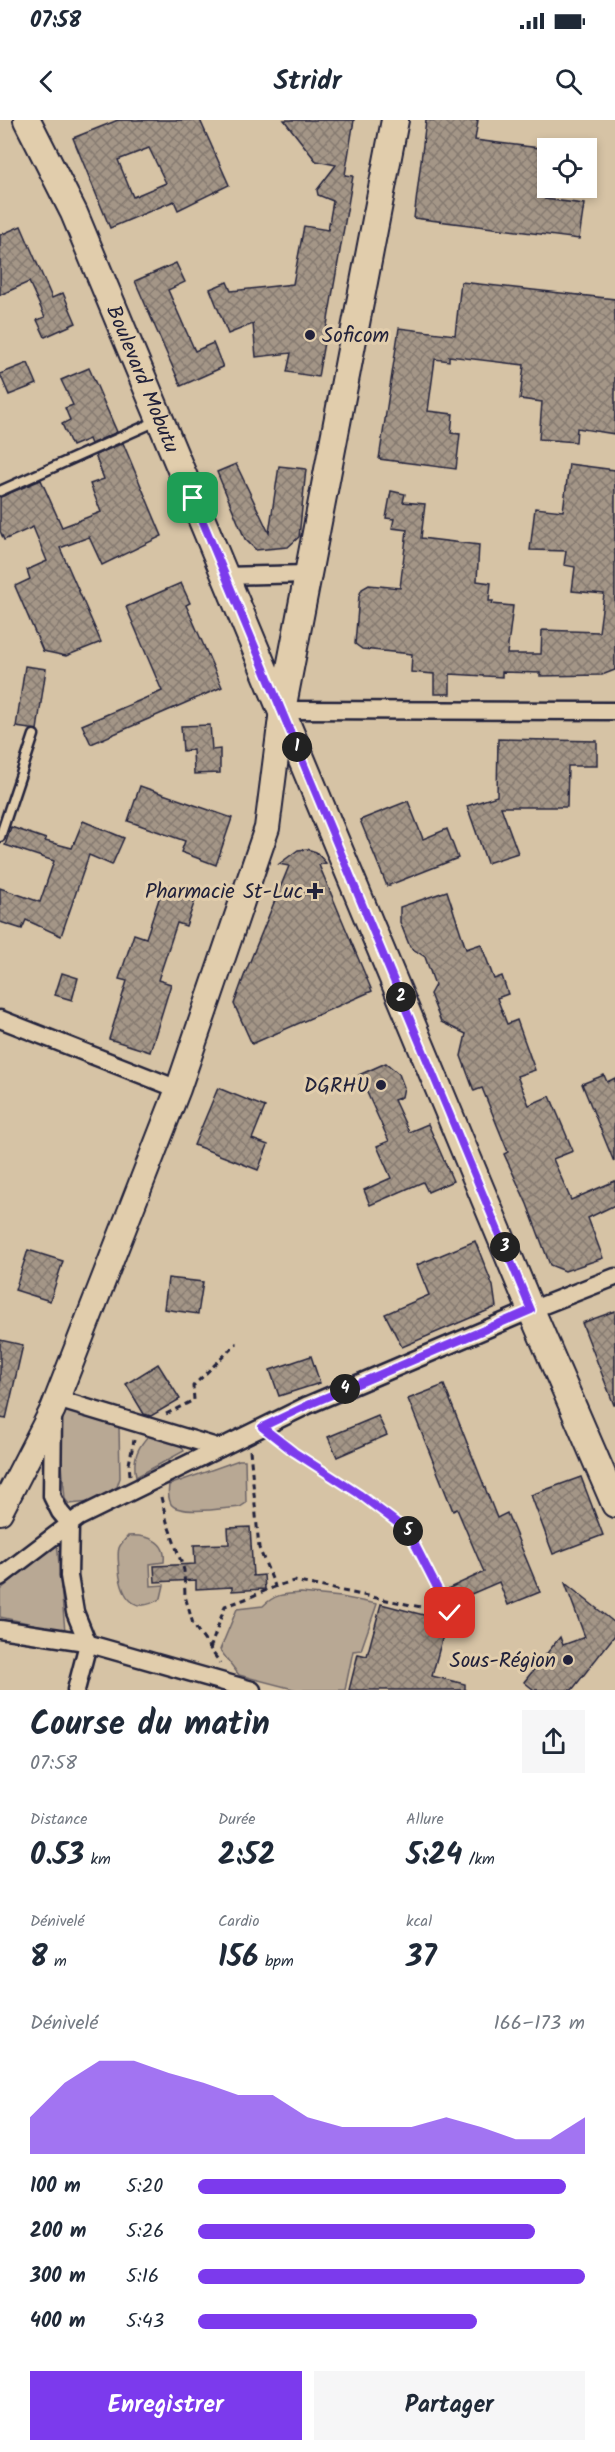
<!DOCTYPE html>
<html lang="fr">
<meta charset="utf-8">
<style>
body{margin:0;font-family:Kalam,sans-serif;background:#f6f6f7;color:#1f2937;height:100vh;display:flex;flex-direction:column;font-size:22px;white-space:nowrap}
*{box-sizing:border-box;margin:0}
p{font-size:20px;color:#747a83}
.icon{flex:none;width:33px;height:33px;fill:none;stroke:currentColor;stroke-width:2;stroke-linecap:round;stroke-linejoin:round}
.map{position:relative;height:1570px;overflow:hidden}
.side{display:flex;flex-direction:column;background:#fff;flex:1}
.side>*{flex:none}
.controls{position:absolute;left:537px;top:18px;display:grid;gap:12px}
.controls a{display:grid;place-items:center;width:60px;height:60px;border-radius:0px;background:#fff;box-shadow:0 3px 9px #0003;font-size:30px}
.pin{position:absolute;display:grid;place-items:center;width:51px;height:51px;color:#fff;margin:-26px;border-radius:12px;box-shadow:0 3px 9px #0006}
.km{position:absolute;width:30px;height:30px;margin:-15px;border-radius:50%;background:#222;color:#fff;font-size:16px;line-height:30px;text-align:center}
.round{display:grid;place-items:center;flex:none;width:63px;height:63px;border-radius:0px;background:#f6f6f7}
.headline{display:flex;align-items:center;justify-content:space-between;height:102px;padding:0 30px}
h1{font-size:33px;font-weight:700;line-height:45px}
.metrics{display:grid;grid-template-columns:repeat(3,1fr);gap:9px;height:102px;padding:6px 30px}
.metrics div{display:grid;align-content:center}
.metrics b{font-size:30px;font-weight:700}
.metrics small{font-size:16px;font-weight:400}
.metrics p{font-size:16px}
.chart{height:168px;padding:12px 30px}
.chart p{display:flex;justify-content:space-between}
.chart svg{width:100%;height:108px;margin-top:6px;fill:#7c3aed;opacity:.7}
.primary-button{display:flex;gap:12px;margin-top:auto;padding:12px 30px}
.primary-button a{flex:1;height:69px;border-radius:0px;background:#7c3aed;color:#fff;font-size:24px;font-weight:700;line-height:69px;text-align:center}
.primary-button a+a{background:#f6f6f7;color:#1f2937}
ul{padding:0 30px;list-style:none;font-size:20px}
li{display:grid;grid-template-columns:96px 72px 1fr;align-items:center;height:45px}
li i{height:15px;border-radius:8px;background:#7c3aed}
.status{display:flex;justify-content:space-between;align-items:center;height:42px;padding:0 30px;background:#fff;direction:ltr}
.status svg{height:16px;fill:currentColor}
header{display:flex;justify-content:space-between;align-items:center;height:78px;padding:0 30px;background:#fff;font-size:27px;font-weight:700}
.map>svg:first-child{display:block}
</style>
<div class="status"><b>07:58</b><svg viewBox="0 0 49 12"><path d="M0 12V9h3v3zM5 12V6h3v6zM10 12V3h3v9zM15 12V0h3v12zM26 1h20v11H26zM47 4h2v5h-2z"/></svg></div>
<header><svg class="icon" aria-label="back" viewBox="0 0 24 24"><path d="M15 5l-7 7 7 7"/></svg>Stridr<svg class="icon" aria-label="search" viewBox="0 0 24 24"><circle cx="10" cy="10" r="6"/><path d="M15 15l6 6"/></svg></header>
<div class="map">
<svg width="615" height="1570" viewBox="0 0 615 1570">
<defs>
<pattern id="building-cross-hatch" width="8" height="8" patternUnits="userSpaceOnUse" patternTransform="scale(1.5)"><rect width="8" height="8" fill="#a49687"/><path d="M0 0l8 8M0 8l8-8" fill="none" stroke="#857a70"/></pattern>
</defs>
<rect width="100%" height="100%" fill="#d6c3a5"/>
<filter id="ink" filterUnits="userSpaceOnUse"><feTurbulence type="fractalNoise" baseFrequency=".0167" numOctaves="2"/><feDisplacementMap in="SourceGraphic" scale="12" xChannelSelector="R" yChannelSelector="G"/><feConvolveMatrix kernelMatrix="1 2 1 2 8 2 1 2 1" color-interpolation-filters="sRGB"/></filter>
<g filter="url(#ink)">
<g fill="#b8a894" stroke="#6d6568" stroke-width="1.5">
<polygon points="67,1291 114,1304 119,1308 120,1358 117,1367 91,1382 69,1384 65,1379 60,1321 61,1296"/>
<path d="M151 1313 180 1323 184 1331 136 1357C132 1338 138 1326 151 1313Z"/>
<path d="M239 1340H245L246 1383 240 1387C226 1388 179 1396 171 1384 168 1378 168 1372 169 1365Z"/>
<path d="M128 1416C146 1415 167 1420 164 1442L150 1444 151 1466 164 1465 161 1478C134 1496 122 1477 119 1451 119 1444 117 1435 119 1428 121 1423 125 1420 128 1416Z"/>
<polygon points="57,1422 65,1511 0,1497 0,1470"/>
<path d="M301 1473 341 1477 377 1484 361 1530 353 1531 345 1570H297L239 1555 220 1530 237 1489 263 1486C275 1474 284 1474 301 1473Z"/>
</g>
<g fill="url(#building-cross-hatch)" stroke="#22223b" stroke-width="1.5" fill-rule="evenodd">
<path d="M118 0H200L229 65 178 90 174 81 110 108 73 18ZM149 28 166 63 133 77 118 40Z"/>
<polygon points="284,0 354,0 345,55 353,56 318,257 287,252 291,233 256,237 253,204 228,214 210,169 227,162 231,171 293,164 304,106 328,110 333,81 318,75 317,70 336,45 316,41"/>
<polygon points="426,0 478,0 475,20 548,29 545,79 584,84 579,119 414,98"/>
<polygon points="21,106 52,178 63,173 76,203 45,217 37,200 45,197 29,162 0,175 0,115"/>
<polygon points="176,143 185,162 168,170 195,231 213,223 223,247 181,266 135,161"/>
<polygon points="461,162 615,179 615,314 577,308 576,322 539,319 542,282 520,279 524,245 449,236 449,241 435,239 428,291 453,294 451,313 460,314 456,349 379,339 399,208 455,215"/>
<polygon points="28,243 37,264 9,275 0,254"/>
<polygon points="89,248 117,312 91,324 89,319 72,326 62,304 70,300 65,288 73,285 61,260"/>
<polygon points="123,323 162,416 102,445 89,417 60,428 101,522 66,536 43,531 15,466 30,459 27,450 47,441 33,407 4,420 0,411 0,377 41,360 62,407 101,392 90,364 104,359 95,335"/>
<polygon points="236,344 269,413 279,346 306,349 299,417 288,427 256,430 245,419 217,352"/>
<polygon points="569,344 615,350 615,550 602,555 540,556 540,553 502,552 502,557 450,554 450,574 434,574 434,554 411,552 412,534 362,529 355,524 359,476 362,469 369,465 400,468 407,410 392,408 394,399 386,398 391,371 405,374 403,382 425,384 421,418 479,425 477,461 491,463 489,481 493,481 492,484 513,486 507,534 541,534 542,510 599,512 604,474 572,471 575,447 564,445 566,431 530,430 535,388 563,391"/>
<polygon points="181,463 190,483 186,485 222,567 91,624 82,605 162,571 126,487"/>
<polygon points="25,546 46,549 37,610 16,607"/>
<polygon points="210,605 212,630 220,629 220,653 194,654 193,630 183,631 181,606"/>
<polygon points="498,619 597,621 597,646 568,646 567,687 501,687 518,733 487,743 467,686 497,676"/>
<polygon points="140,666 232,698 216,745 181,732 185,721 128,701"/>
<polygon points="408,681 423,719 447,709 458,738 387,766 360,700"/>
<polygon points="83,701 124,718 112,745 89,735 61,816 26,800 22,809 0,802 0,768 40,782 54,741 5,725 11,707 46,719 45,721 72,728"/>
<polygon points="307,729 316,732 326,743 319,745 372,871 252,924 234,884 244,856 289,746 279,744 298,730"/>
<polygon points="164,764 197,775 186,806 177,803 158,860 171,864 150,932 109,919 127,861 119,859 134,814 146,818"/>
<polygon points="447,771 466,829 481,824 494,859 502,856 508,874 497,878 507,904 517,900 535,950 517,956 529,985 550,976 573,1031 553,1039 571,1080 615,1061 615,1085 588,1098 603,1138 565,1151 550,1145 527,1084 504,1034 508,1032 482,968 474,971 461,936 466,914 441,902 430,874 435,865 425,837 410,827 400,802 400,787"/>
<polygon points="62,853 78,858 72,880 55,875"/>
<polygon points="386,943 399,954 404,967 402,977 394,980 409,1012 428,1004 453,1061 428,1072 423,1062 370,1085 364,1070 391,1058 377,1026 389,1021 359,955"/>
<polygon points="604,955 607,962 615,958 614,1042 582,964"/>
<polygon points="218,968 265,987 252,1019 268,1025 258,1050 194,1025"/>
<polygon points="475,1121 493,1166 496,1187 402,1227 385,1194 429,1175 417,1145"/>
<polygon points="28,1130 63,1141 50,1181 15,1170"/>
<polygon points="168,1158 203,1162 198,1194 164,1189"/>
<polygon points="615,1191 615,1285 614,1285 582,1203"/>
<polygon points="0,1220 23,1225 6,1299 0,1298"/>
<polygon points="311,1236 320,1263 279,1276 270,1250"/>
<polygon points="158,1244 180,1279 151,1296 144,1294 126,1264"/>
<polygon points="444,1265 497,1398 507,1393 540,1472 508,1485 499,1462 455,1481 449,1468 484,1452 457,1389 453,1391 408,1279"/>
<polygon points="378,1296 387,1315 337,1337 328,1317"/>
<polygon points="581,1357 603,1415 553,1434 531,1375"/>
<polygon points="250,1407 253,1456 264,1455 265,1469 232,1471 232,1467 196,1469 196,1460 155,1462 154,1446 195,1444 194,1425 229,1424 228,1408"/>
<polygon points="565,1463 615,1503 615,1515 572,1570 534,1570 524,1562 560,1517 563,1525 585,1517"/>
<polygon points="381,1484 447,1501 432,1556 465,1564 465,1570 349,1570 358,1534 367,1536"/>
</g>
<g fill="none" stroke-linecap="round" stroke-linejoin="round">
<defs>
<g id="lane">
<polyline points="0,371 157,301"/>
<polyline points="0,717 34,615"/>
</g>
<g id="street">
<polyline points="225,456 308,454"/>
<polyline points="282,590 615,591"/>
<polyline points="0,899 178,969"/>
<polyline points="57,1279 220,1328"/>
<polyline points="53,1293 52,1376 60,1392 70,1404 69,1456 75,1492 88,1524 76,1570"/>
<polyline points="0,1457 79,1397 308,1285 531,1190 615,1157"/>
<polyline points="0,1509 79,1521 252,1570"/>
</g>
<polyline id="secondary" points="0,1392 53,1289 178,969 267,708 282,590"/>
<g id="primary">
<path id="s1" d="M27 0 74 93 531 1190 615 1384"/>
<polyline points="282,590 395,0"/>
</g>
</defs>
<use href="#lane" stroke="#22223b" stroke-width="13"/>
<use href="#street" stroke="#22223b" stroke-width="21"/>
<use href="#secondary" stroke="#22223b" stroke-width="28"/>
<use href="#primary" stroke="#22223b" stroke-width="30"/>
<g stroke="#22223b" stroke-width="3" stroke-dasharray="6 4.5" stroke-linecap="butt">
<polyline points="166,1294 194,1280 193,1266 237,1223"/>
<polyline points="250,1330 259,1428 275,1466"/>
<polyline points="130,1355 129,1344 134,1320"/>
<polyline points="161,1377 167,1402 184,1450 185,1476 193,1504 220,1543"/>
<path d="M210 1529 225 1486C250 1479 269 1467 294 1461L450 1493 408 1411 359 1374 276 1318"/>
</g>
<use href="#lane" stroke="#e1cdac" stroke-width="8"/>
<use href="#street" stroke="#e1cdac" stroke-width="16"/>
<use href="#secondary" stroke="#e1cdac" stroke-width="24"/>
<use href="#primary" stroke="#e1cdac" stroke-width="26"/>
</g>
</g>
<g fill="none" stroke-linecap="round" stroke-linejoin="round" filter="url(#ink)">
<defs>
<polyline id="route" points="193,378 531,1190 308,1285 262,1307 294,1332 359,1374 408,1411 450,1493"/>
</defs>
<use href="#route" stroke="#fff" stroke-width="12"/>
<use href="#route" stroke="#7c3aed" stroke-width="8"/>
</g>
<g fill="#22223b" stroke="#e1cdac" stroke-width="2">
<circle cx="310" cy="215" r="6"/>
<path d="M312 762h6v6h6v6h-6v6h-6v-6h-6v-6h6z"/>
<circle cx="381" cy="965" r="6"/>
<circle cx="568" cy="1540" r="6"/>
</g>
<g text-anchor="middle" stroke-width="6" stroke-linejoin="round" paint-order="stroke">
<g font-size="21" fill="#22223b" stroke="#e1cdac" text-anchor="end">
<text x="322" y="222" text-anchor="start">Soficom</text>
<text x="303" y="778">Pharmacie St-Luc</text>
<text x="369" y="972">DGRHU</text>
<text x="556" y="1547">Sous-Région</text>
</g>
<g font-size="21" fill="#22223b" stroke="#e1cdac">
<text dy="7" stroke="none"><textPath href="#s1" startOffset="284">Boulevard Mobutu</textPath></text>
</g>
</g>
</svg>
<div class="controls">
<a><svg class="icon" aria-label="locate" viewBox="0 0 24 24"><circle cx="12" cy="12" r="6"/><path d="M12 2v4M12 18v4M2 12h4M18 12h4"/></svg></a>
</div>
<div class="pin" style="left:193px;top:378px;background:#1e9e55"><svg class="icon" aria-label="arrive" viewBox="0 0 24 24"><path d="M6 21V4h12l-3 4 3 4H6"/></svg></div>
<div class="pin" style="left:450px;top:1493px;background:#d93025"><svg class="icon" aria-label="check" viewBox="0 0 24 24"><path d="M5 12l5 5 9-10"/></svg></div>
<b class="km" style="left:297px;top:627px">1</b>
<b class="km" style="left:401px;top:877px">2</b>
<b class="km" style="left:505px;top:1127px">3</b>
<b class="km" style="left:345px;top:1269px">4</b>
<b class="km" style="left:408px;top:1411px">5</b>
</div>
<section class="side">
<div class="headline"><div><h1>Course du matin</h1><p>07:58</p></div><a class="round"><svg class="icon" aria-label="share" viewBox="0 0 24 24"><path d="M12 15V3M7 8l5-5 5 5M5 13v7h14v-7"/></svg></a></div>
<div class="metrics">
<div><p>Distance</p><b>0.53<small> km</small></b></div>
<div><p>Durée</p><b>2:52</b></div>
<div><p>Allure</p><b>5:24<small> /km</small></b></div>
</div>
<div class="metrics">
<div><p>Dénivelé</p><b>8<small> m</small></b></div>
<div><p>Cardio</p><b>156<small> bpm</small></b></div>
<div><p>kcal</p><b>37</b></div>
</div>
<div class="chart"><p><span>Dénivelé</span>166–173 m</p>
<svg viewBox="0 0 160 44" preserveAspectRatio="none"><path d="M0 44V29L10 15L20 6L30 6L40 11L50 15L60 20L70 20L80 29L90 33L100 33L110 33L120 29L130 33L140 38L150 38L160 29V44z"/></svg>
</div>
<ul>
<li><b>100 m</b>5:20<i style="width:95%"></i></li>
<li><b>200 m</b>5:26<i style="width:87%"></i></li>
<li><b>300 m</b>5:16<i style="width:100%"></i></li>
<li><b>400 m</b>5:43<i style="width:72%"></i></li>
</ul>
<div class="primary-button"><a>Enregistrer</a><a>Partager</a></div>
</section>
